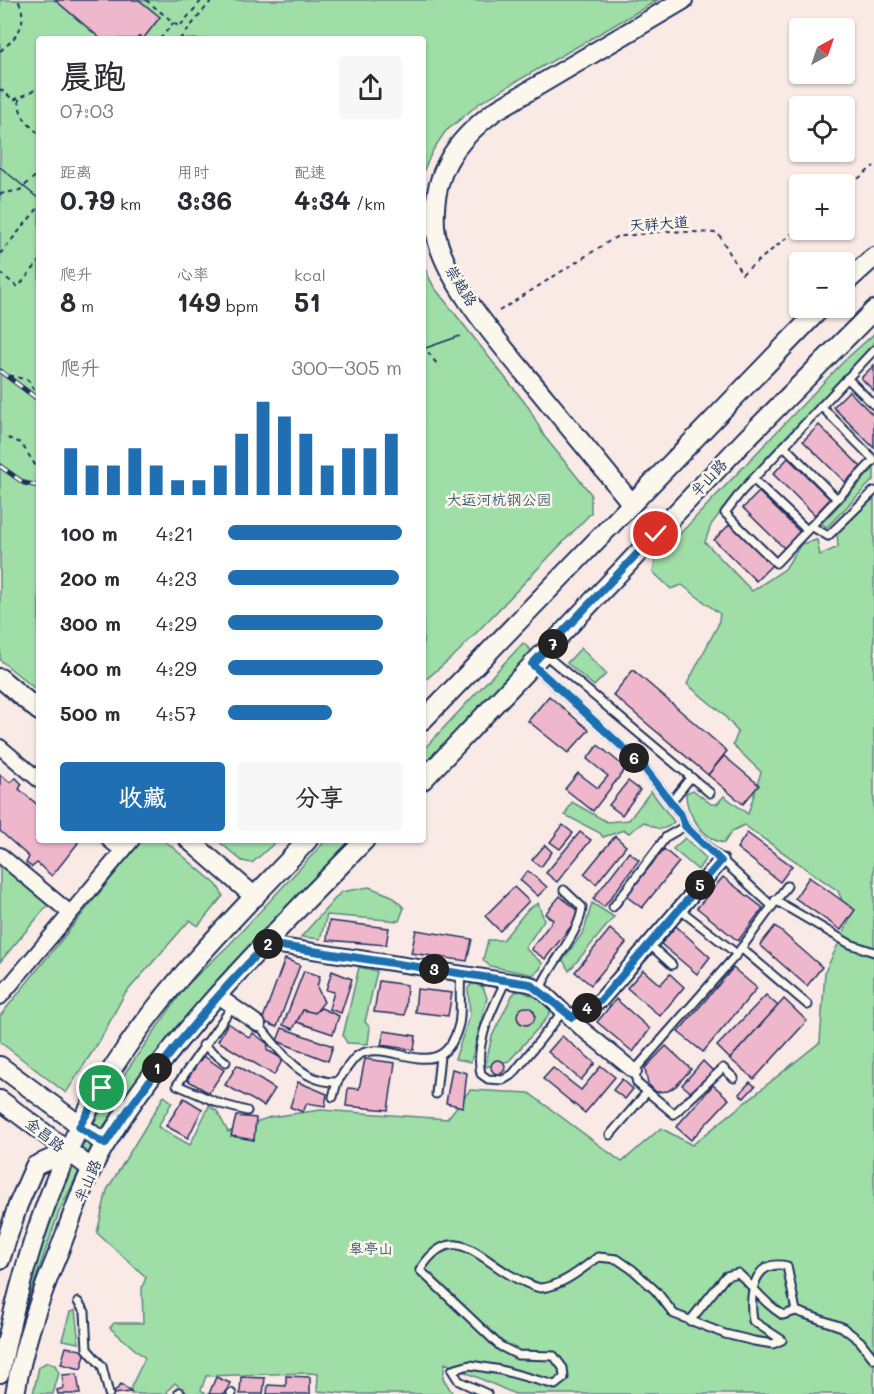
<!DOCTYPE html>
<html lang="zh">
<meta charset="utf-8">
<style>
body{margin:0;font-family:Mali,"LXGW WenKai TC",sans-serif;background:#f7f7f7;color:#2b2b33;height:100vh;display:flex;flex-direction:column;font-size:22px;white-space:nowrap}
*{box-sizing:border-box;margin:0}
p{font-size:20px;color:#7c7c81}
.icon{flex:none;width:33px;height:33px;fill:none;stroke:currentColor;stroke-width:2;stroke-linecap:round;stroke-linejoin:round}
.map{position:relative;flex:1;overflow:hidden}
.sheet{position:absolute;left:36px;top:36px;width:390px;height:807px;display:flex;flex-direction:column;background:#fff;border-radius:6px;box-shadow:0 2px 4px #0004}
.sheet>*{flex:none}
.needle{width:39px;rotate:40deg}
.controls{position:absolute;left:789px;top:18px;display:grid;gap:12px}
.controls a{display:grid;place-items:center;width:66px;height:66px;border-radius:6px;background:#fff;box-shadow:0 2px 4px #0004;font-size:30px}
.pin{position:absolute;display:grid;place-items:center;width:51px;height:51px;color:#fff;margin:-26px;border:3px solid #fff;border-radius:50%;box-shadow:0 2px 6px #0007}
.km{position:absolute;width:30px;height:30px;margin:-15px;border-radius:50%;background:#222;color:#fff;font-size:16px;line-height:30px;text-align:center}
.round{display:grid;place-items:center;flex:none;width:63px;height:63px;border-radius:6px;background:#f7f7f7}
.head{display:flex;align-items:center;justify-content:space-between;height:102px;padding:0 24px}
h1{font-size:33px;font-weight:700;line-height:45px}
.figures{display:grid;grid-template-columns:repeat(3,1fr);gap:9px;height:102px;padding:6px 24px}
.figures div{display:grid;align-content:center}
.figures b{font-size:26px;font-weight:700}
.figures small{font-size:16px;font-weight:400}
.figures p{font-size:16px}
.chart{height:168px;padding:12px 24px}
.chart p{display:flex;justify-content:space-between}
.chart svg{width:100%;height:108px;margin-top:6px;stroke:#1f6fb2;stroke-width:6}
.primary-button{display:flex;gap:12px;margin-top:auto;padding:12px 24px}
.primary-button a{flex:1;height:69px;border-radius:6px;background:#1f6fb2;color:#fff;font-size:24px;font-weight:700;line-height:69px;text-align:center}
.primary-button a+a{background:#f7f7f7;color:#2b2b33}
ul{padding:0 24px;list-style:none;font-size:20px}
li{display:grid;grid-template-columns:96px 72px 1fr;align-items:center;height:45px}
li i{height:15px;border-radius:8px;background:#1f6fb2}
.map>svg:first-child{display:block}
</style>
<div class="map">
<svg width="874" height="1394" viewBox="0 0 874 1394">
<rect width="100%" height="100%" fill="#f9eae6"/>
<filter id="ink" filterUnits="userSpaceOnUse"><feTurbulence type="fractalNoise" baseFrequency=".0167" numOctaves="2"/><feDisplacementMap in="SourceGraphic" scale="12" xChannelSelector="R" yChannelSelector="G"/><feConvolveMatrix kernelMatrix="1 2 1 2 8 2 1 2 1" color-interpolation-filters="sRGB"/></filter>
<g filter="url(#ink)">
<g fill="#9fdea7" stroke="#5d8682" stroke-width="1.5">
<polygon points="0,0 658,0 481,102 445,132 433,150 423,172 423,39 39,39 39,692 0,660"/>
<polygon points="423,265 434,287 529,408 544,436 591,494 591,513 458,652 423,682"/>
<path d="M874 334V343L735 493 711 525 705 542 752 591 785 569 801 544 817 540 820 555 838 547 837 532 874 498V1394H515L445 1363 443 1378 453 1394H353L317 1391 318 1374 310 1373 206 1376 201 1390 206 1394H188L175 1383 167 1391 168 1394H131V1387L145 1358 110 1328 114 1323H143L142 1288 146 1277 97 1233 107 1190 164 1096 172 1102 158 1127 190 1145 209 1106 217 1111 228 1132 270 1117 321 1110 447 1119 470 1090 529 1093 622 1162 661 1128 692 1145 820 1042 825 972 850 919 838 891 744 825 732 831 724 843C704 840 685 812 686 793L693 790 711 804H717L724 796 748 814 761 772 733 745 738 732 723 714 687 684 718 625 720 614 682 585 671 589 653 572 655 560 845 360Z"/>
<polygon points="874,468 874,479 827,527 821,524"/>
<polygon points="523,643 533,652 423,767 423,750"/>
<polygon points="581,648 606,674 594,686 567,663"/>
<path d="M651 791 674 822C662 833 657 829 644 822L629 833 624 830 603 837 600 833 565 815 572 802 607 822 629 820Z"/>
<polygon points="685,838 706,858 698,870 673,849"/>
<polygon points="142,840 164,840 217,885 223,896 198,926 190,920 124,995 100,1040 66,1093 0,1042 0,1016"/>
<polygon points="217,840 278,840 252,863 242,861"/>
<polygon points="326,840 353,840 175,1028 97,1135 59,1212 18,1329 41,1235 104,1103 186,986 229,945"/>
<polygon points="0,865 48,905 0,962"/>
<polygon points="369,887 392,896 404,908 399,921 327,915 320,939 301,937 341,892"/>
<polygon points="538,903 544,920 525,948 542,963 540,969 533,975 490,966 483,960 488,940 503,940 528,909"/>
<polygon points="592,903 614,917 569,971 563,960 584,931"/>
<polygon points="359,967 377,971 365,1022 370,1027 368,1044 347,1043 343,1036"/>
<polygon points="473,983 483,987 487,998 471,1062 455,1059 470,1015 468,988"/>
<polygon points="522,991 546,1002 551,1009 547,1018 509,1061 485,1067 492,1036 512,996 515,992"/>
<polygon points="75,1310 79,1343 62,1340 70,1312"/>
<polygon points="47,1362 55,1365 59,1373 53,1394 33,1394 39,1367"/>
</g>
<g fill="#efb7cc" stroke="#1b2f5e" stroke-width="1.5">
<polygon points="55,0 139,0 160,17 143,39 101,39"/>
<polygon points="874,365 874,391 861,378"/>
<polygon points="849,391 874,416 874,448 833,407"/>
<polygon points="819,425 861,467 845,482 803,441"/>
<polygon points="788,458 830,499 815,515 773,474"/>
<polygon points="759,492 801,533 785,549 743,508"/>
<polygon points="730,524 772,565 756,581 714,540"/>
<polygon points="633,670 727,751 708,775 613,695"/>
<polygon points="549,696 589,730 568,753 528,721"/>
<polygon points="598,745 626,768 593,811 565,789 578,773 598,788 608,776 587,759"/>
<polygon points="724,756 759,785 743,804 708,775"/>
<polygon points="0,775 10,782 16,778 22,784 19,789 39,806 39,840 76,840 78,843 52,876 37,863 32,867 26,863 29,857 0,831"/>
<polygon points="628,781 640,790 622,815 609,805"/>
<polygon points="563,825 573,833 560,849 550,842"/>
<polygon points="580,832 591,840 557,882 546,873"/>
<polygon points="747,833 792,866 780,882 737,848"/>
<polygon points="615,836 626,846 596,884 584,874"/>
<polygon points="545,845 552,852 541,867 532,860"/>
<polygon points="664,849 679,862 642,908 626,896"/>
<polygon points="629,852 639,860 604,907 593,899"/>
<polygon points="528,871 547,887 538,896 520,880"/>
<polygon points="723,877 763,908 738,941 697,908"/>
<polygon points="809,877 855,910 841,930 795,898"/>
<polygon points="514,887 529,901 500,931 485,916"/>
<polygon points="560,896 581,914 545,959 531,949 553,920 545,914"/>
<polygon points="329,921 389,928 386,945 327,940"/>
<polygon points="676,926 710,957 697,974 661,944"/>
<polygon points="775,926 822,967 807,986 760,945"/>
<polygon points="610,929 626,943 591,985 575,972"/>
<polygon points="416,930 472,939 467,961 411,953"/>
<polygon points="285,959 300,965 277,1027 262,1021"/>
<polygon points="733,968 757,988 703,1052 678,1032"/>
<polygon points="643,970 660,985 670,974 684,987 660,1016 627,988"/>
<polygon points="304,971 320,976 317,987 324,1002 315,1013 303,1010 293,1029 283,1025"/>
<polygon points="332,971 352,979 341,1013 329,1009 334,992 326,990"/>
<polygon points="379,981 407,985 405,1015 374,1012"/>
<polygon points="417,989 452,993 448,1016 415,1012"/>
<polygon points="766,995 778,1006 730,1059 717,1046"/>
<polygon points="616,999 650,1029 633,1052 597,1022"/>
<polygon points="784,999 807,1021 754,1079 730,1059"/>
<circle cx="526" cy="1016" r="9"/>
<polygon points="321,1008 339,1016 333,1034 297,1022 303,1010 315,1013"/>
<polygon points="228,1023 250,1038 253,1033 268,1044 267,1050 283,1059 274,1075 218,1041"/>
<polygon points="282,1028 333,1046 328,1061 277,1041"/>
<polygon points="384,1031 416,1036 414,1050 381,1045"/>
<polygon points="562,1036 595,1063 581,1080 548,1052"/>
<polygon points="666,1046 691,1069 676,1086 668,1091 656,1092 648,1084 645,1068"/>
<polygon points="202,1055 224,1070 209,1093 187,1080"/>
<polygon points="365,1059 395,1063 388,1110 346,1106 348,1088 359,1089"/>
<circle cx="498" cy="1067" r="7"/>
<polygon points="703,1061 714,1072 693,1094 682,1085"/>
<polygon points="237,1065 275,1089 264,1106 225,1085"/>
<polygon points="601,1066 615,1077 585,1113 543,1079 553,1068 581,1090"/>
<polygon points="452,1069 467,1073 463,1107 446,1103"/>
<polygon points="622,1079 633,1089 625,1099 613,1090"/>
<polygon points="298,1082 327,1094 325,1106 307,1103 303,1112 290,1107"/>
<polygon points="750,1082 755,1086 744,1098 739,1094"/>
<polygon points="713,1085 729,1099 691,1140 676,1127"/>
<polygon points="184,1098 202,1109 188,1138 166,1126"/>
<polygon points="236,1116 256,1118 254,1140 231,1136"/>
<polygon points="66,1347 86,1351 81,1369 61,1364"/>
<polygon points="77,1374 80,1394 58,1394 57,1390 64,1388 62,1375"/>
<polygon points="286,1376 310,1377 310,1394 267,1394 268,1385 286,1386"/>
<polygon points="216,1377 230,1383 225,1394 209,1394"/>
<polygon points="241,1377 265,1378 263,1394 240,1394"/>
<polygon points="121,1384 131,1392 113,1394"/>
</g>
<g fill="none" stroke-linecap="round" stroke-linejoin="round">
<defs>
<g id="lane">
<polyline points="874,350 741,492 725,513 776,563 874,460"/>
<polyline points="847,378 874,405"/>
<polyline points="821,406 874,460"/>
<polyline points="784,446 837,499"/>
<polyline points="753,479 807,530"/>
<polyline points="811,526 828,536 874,491"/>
<polyline points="543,653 710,793"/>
<polyline points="534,666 642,765 681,815 685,826 772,906"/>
<polyline points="671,802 691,777"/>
<polyline points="775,900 850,944 874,952"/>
<polyline points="613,907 666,837 685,826"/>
<polyline points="679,909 737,954"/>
<polyline points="649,944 672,965"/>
<polyline points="741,948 808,1005"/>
<path d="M506 980C493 1008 474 1042 481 1074L488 1079 503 1080 513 1074 564 1010"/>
<path d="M540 989C551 963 581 931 582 907L564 890"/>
<polyline points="232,1007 177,1085 221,1104 247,1111"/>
<path d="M258 1024C279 1049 300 1083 337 1082 343 1074 350 1062 357 1056 388 1034 442 1092 459 1024 462 1010 459 989 461 973"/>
<polyline points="203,1045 226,1062"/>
<polyline points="734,1078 723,1068 674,1114 637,1083 634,1071 737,954 787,886"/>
<polyline points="436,1094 440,1056"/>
<polyline points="333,1097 337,1082"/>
<polyline points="610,1135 647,1092"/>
<polyline points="78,1302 85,1312 87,1349 102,1366 109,1394"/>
<path d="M690 1321 726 1276 738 1273C755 1288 763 1303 783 1315L796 1311"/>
<polyline points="179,1392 181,1394"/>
<polyline points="231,1393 232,1394"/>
<path d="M487 1394 459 1381 452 1370 470 1365 501 1370 555 1385 564 1378 563 1368 554 1356 518 1355 500 1346 420 1270C455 1214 483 1266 524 1282 529 1284 536 1288 541 1288 562 1286 582 1269 598 1257L617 1259 633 1270 656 1291 674 1314 725 1334 754 1341 773 1344 782 1340 753 1321C749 1295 753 1258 787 1266L796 1311 842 1327 860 1341 874 1359"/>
</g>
<g id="street">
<polyline points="0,747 39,780"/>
<polyline points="109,840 123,851"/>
<polyline points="0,855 70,913"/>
<polyline points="267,944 530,984 540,989 581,1028 634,1071"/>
<polyline points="217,995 258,1024"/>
<polyline points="0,997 132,840"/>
<polyline points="572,1017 600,1001 721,861"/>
</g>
<g id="secondary">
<polyline points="844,284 874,257"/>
<path d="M632 504C603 468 574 433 545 398 512 357 438 278 435 226 432 173 455 141 495 111L683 0"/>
<polyline points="0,678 39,711"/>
<polyline points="423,720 821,308"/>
<polyline points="423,780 746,439 874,310"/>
<polyline points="189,840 255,897"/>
<polyline points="0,1066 105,1144"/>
<polyline points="0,1100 92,1169"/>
<polyline points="0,1260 18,1205 35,1166 66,1152"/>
<path d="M0 1373C23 1258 58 1146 126 1048 178 972 245 907 308 840"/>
<path d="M15 1394C23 1346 40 1296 59 1251 73 1215 85 1176 106 1143 175 1029 273 935 365 840"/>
</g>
</defs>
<use href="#lane" stroke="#1b2f5e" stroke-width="11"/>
<use href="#street" stroke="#1b2f5e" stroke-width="18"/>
<use href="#secondary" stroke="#1b2f5e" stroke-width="22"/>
<g stroke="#1b2f5e" stroke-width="2" stroke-dasharray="4.5 4.5" stroke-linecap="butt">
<polyline points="146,0 179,27 202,0"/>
<polyline points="137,39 140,36 139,39"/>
<polyline points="160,39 173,23"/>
<polyline points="180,39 212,0"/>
<path d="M0 51C18 37 29 22 18 0"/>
<polyline points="0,89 14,100 39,88"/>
<path d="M19 99C19 116 27 123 39 134"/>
<polyline points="844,190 874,166"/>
<polyline points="0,194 20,190 39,173"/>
<polyline points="0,254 39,207"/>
<polyline points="0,273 18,287 39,262"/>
<polyline points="499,311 616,237 665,231 718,233 742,274 800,227"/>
<polyline points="423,345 439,367"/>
<polyline points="0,373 28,380 39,399"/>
<polyline points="8,438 21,443 39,471"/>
</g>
<use href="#lane" stroke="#fbf7ec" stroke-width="7"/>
<use href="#street" stroke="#fbf7ec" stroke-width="14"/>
<use href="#secondary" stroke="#fbf7ec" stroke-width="18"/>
<g stroke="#1b2f5e" stroke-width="1.5">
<polyline points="0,167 39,199"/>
<polyline points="423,349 460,336"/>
</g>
<defs>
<g id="rail">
<polyline points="0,371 39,400"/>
<polyline points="0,466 24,483 39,486"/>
</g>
</defs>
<use href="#rail" stroke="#1b2f5e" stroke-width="5"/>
<use href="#rail" stroke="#fbf7ec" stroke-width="3" stroke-dasharray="9" stroke-linecap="butt"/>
<polyline stroke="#1b2f5e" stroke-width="2" stroke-dasharray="4.5 4.5" stroke-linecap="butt" points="39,169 36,173 39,176"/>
</g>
</g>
<g fill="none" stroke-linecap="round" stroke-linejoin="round" filter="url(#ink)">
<defs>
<path id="route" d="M102 1088 79 1127 105 1144C153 1071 206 1006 267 944L530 984 572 1017 600 1001 721 861 685 826 681 815 642 765 532 664 656 534"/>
</defs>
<use href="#route" stroke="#fff" stroke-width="12"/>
<use href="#route" stroke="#1f6fb2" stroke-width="8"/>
</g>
<g text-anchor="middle" stroke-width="5" stroke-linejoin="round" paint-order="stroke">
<g font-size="15" fill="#1b2f5e" stroke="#fbf7ec">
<text transform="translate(659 224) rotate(-4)" y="5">天祥大道</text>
<text transform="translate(461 286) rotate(58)" y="5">崇越路</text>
<text transform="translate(709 478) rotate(-47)" y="5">半山路</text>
<text transform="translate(45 1135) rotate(38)" y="5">金昌路</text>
<text transform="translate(88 1181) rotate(-66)" y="5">半山路</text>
</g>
<g font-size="15" fill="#3c5b70" stroke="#fbf7ec">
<text x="499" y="505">大运河杭钢公园</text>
<text x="371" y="1254">皋亭山</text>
</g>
</g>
</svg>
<div class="controls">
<a><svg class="needle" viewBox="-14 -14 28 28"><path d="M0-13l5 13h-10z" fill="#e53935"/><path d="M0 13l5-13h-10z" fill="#7c7c81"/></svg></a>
<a><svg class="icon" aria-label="locate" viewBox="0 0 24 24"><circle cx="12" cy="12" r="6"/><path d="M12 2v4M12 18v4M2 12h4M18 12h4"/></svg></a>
<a>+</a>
<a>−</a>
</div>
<div class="pin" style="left:102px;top:1088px;background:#1e9e55"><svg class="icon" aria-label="arrive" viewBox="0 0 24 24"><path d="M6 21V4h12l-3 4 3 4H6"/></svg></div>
<div class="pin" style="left:656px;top:534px;background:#d93025"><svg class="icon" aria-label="check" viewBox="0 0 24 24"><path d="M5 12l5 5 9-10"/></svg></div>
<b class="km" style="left:157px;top:1068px">1</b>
<b class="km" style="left:268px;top:944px">2</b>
<b class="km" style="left:434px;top:969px">3</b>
<b class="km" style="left:587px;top:1008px">4</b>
<b class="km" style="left:700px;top:885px">5</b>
<b class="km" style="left:634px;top:758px">6</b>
<b class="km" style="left:553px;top:644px">7</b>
<section class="sheet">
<div class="head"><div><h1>晨跑</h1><p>07:03</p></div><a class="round"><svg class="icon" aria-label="share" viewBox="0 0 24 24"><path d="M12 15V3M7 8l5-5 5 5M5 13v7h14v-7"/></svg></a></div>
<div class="figures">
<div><p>距离</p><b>0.79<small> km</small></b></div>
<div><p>用时</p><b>3:36</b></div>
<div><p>配速</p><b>4:34<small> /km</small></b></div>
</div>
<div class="figures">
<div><p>爬升</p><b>8<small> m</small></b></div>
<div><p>心率</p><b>149<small> bpm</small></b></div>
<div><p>kcal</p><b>51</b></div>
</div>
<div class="chart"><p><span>爬升</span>300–305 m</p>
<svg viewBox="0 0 160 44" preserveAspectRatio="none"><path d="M5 44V25M15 44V32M25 44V32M35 44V25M45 44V32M55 44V38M65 44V38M75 44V32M85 44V19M95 44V6M105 44V12M115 44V19M125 44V32M135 44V25M145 44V25M155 44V19"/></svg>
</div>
<ul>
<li><b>100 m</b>4:21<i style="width:100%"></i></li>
<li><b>200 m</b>4:23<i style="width:98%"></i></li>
<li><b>300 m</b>4:29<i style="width:89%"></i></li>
<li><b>400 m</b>4:29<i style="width:89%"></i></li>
<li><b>500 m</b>4:57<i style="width:60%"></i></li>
</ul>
<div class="primary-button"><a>收藏</a><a>分享</a></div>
</section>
</div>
